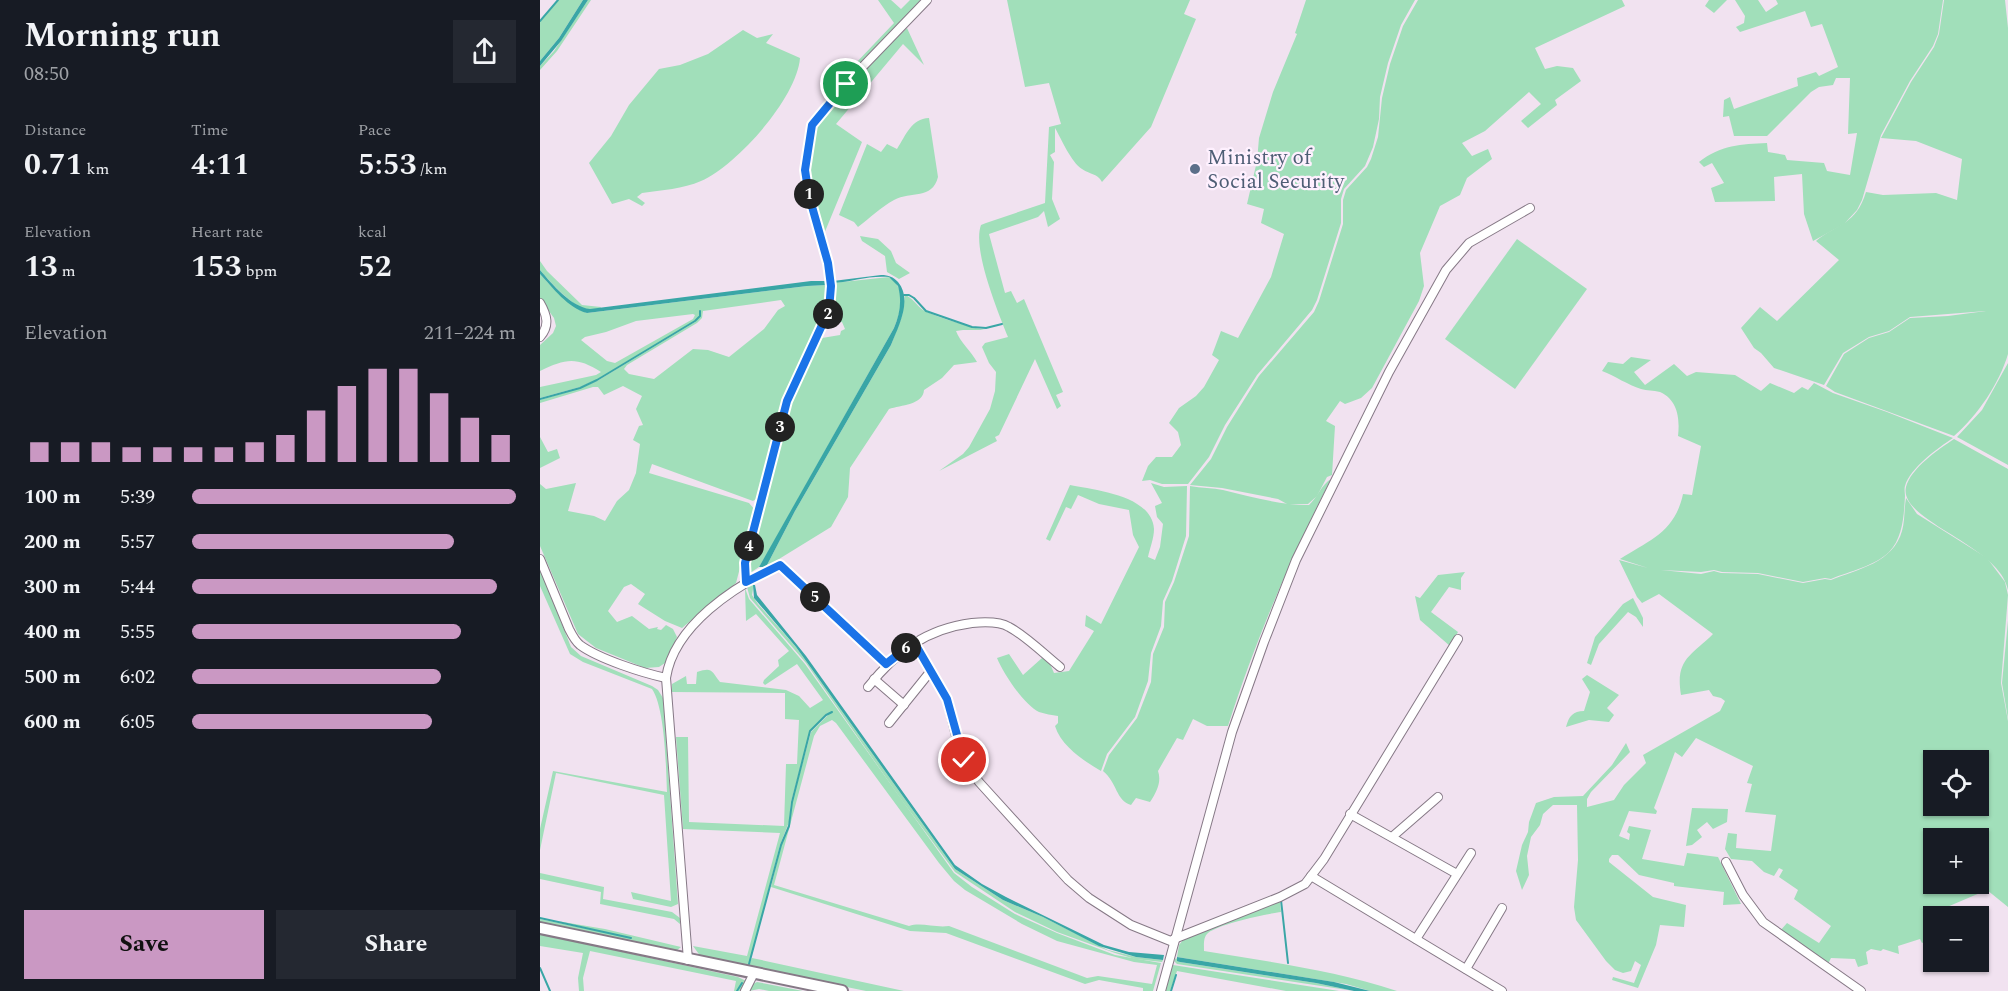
<!DOCTYPE html>
<meta charset="utf-8">
<style>
body{margin:0;font-family:Spectral,serif;background:#242831;color:#f1f3f6;height:100vh;display:flex;flex-direction:column;font-size:22px;white-space:nowrap}
*{box-sizing:border-box;margin:0}
p{font-size:20px;color:#9ea1a6}
.icon{flex:none;width:33px;height:33px;fill:none;stroke:currentColor;stroke-width:2;stroke-linecap:round;stroke-linejoin:round}
.map{position:relative;flex:1;overflow:hidden}
.sheet{display:flex;flex-direction:column;background:#171b24;width:540px}
.sheet>*{flex:none}
.fabs{position:absolute;left:1383px;top:750px;display:grid;gap:12px}
.fabs a{display:grid;place-items:center;width:66px;height:66px;border-radius:0px;background:#171b24;box-shadow:0 2px 4px #0004;font-size:30px}
.pin{position:absolute;display:grid;place-items:center;width:51px;height:51px;color:#fff;margin:-26px;border:3px solid #fff;border-radius:50%;box-shadow:0 2px 6px #0007}
.km{position:absolute;width:30px;height:30px;margin:-15px;border-radius:50%;background:#222;color:#fff;font-size:16px;line-height:30px;text-align:center}
.round{display:grid;place-items:center;flex:none;width:63px;height:63px;border-radius:0px;background:#242831}
.overview{display:flex;align-items:center;justify-content:space-between;height:102px;padding:0 24px}
h1{font-size:33px;font-weight:700;line-height:45px}
.figures{display:grid;grid-template-columns:repeat(3,1fr);gap:9px;height:102px;padding:6px 24px}
.figures div{display:grid;align-content:center}
.figures b{font-size:30px;font-weight:700}
.figures small{font-size:16px;font-weight:400}
.figures p{font-size:16px}
.chart{height:168px;padding:12px 24px}
.chart p{display:flex;justify-content:space-between}
.chart svg{width:100%;height:108px;margin-top:6px;stroke:#ca98c3;stroke-width:6}
.action{display:flex;gap:12px;margin-top:auto;padding:12px 24px}
.action a{flex:1;height:69px;border-radius:0px;background:#ca98c3;color:#111;font-size:24px;font-weight:700;line-height:69px;text-align:center}
.action a+a{background:#242831;color:#f1f3f6}
ul{padding:0 24px;list-style:none;font-size:20px}
li{display:grid;grid-template-columns:96px 72px 1fr;align-items:center;height:45px}
li i{height:15px;border-radius:8px;background:#ca98c3}
main{display:flex;flex:1;min-height:0}
.map>svg:first-child{display:block}
</style>
<main>
<section class="sheet">
<div class="overview"><div><h1>Morning run</h1><p>08:50</p></div><a class="round"><svg class="icon" aria-label="share" viewBox="0 0 24 24"><path d="M12 15V3M7 8l5-5 5 5M5 13v7h14v-7"/></svg></a></div>
<div class="figures">
<div><p>Distance</p><b>0.71<small> km</small></b></div>
<div><p>Time</p><b>4:11</b></div>
<div><p>Pace</p><b>5:53<small> /km</small></b></div>
</div>
<div class="figures">
<div><p>Elevation</p><b>13<small> m</small></b></div>
<div><p>Heart rate</p><b>153<small> bpm</small></b></div>
<div><p>kcal</p><b>52</b></div>
</div>
<div class="chart"><p><span>Elevation</span>211–224 m</p>
<svg viewBox="0 0 160 44" preserveAspectRatio="none"><path d="M5 44V36M15 44V36M25 44V36M35 44V38M45 44V38M55 44V38M65 44V38M75 44V36M85 44V33M95 44V23M105 44V13M115 44V6M125 44V6M135 44V16M145 44V26M155 44V33"/></svg>
</div>
<ul>
<li><b>100 m</b>5:39<i style="width:100%"></i></li>
<li><b>200 m</b>5:57<i style="width:81%"></i></li>
<li><b>300 m</b>5:44<i style="width:94%"></i></li>
<li><b>400 m</b>5:55<i style="width:83%"></i></li>
<li><b>500 m</b>6:02<i style="width:77%"></i></li>
<li><b>600 m</b>6:05<i style="width:74%"></i></li>
</ul>
<div class="action"><a>Save</a><a>Share</a></div>
</section>
<div class="map">
<svg width="1468" height="991" viewBox="0 0 1468 991">
<rect width="100%" height="100%" fill="#f1e2f0"/>
<g fill="#a1dfba" fill-rule="evenodd">
<polygon points="19,0 43,0 19,38 0,61 0,22"/>
<polygon points="48,0 51,0 17,51 0,70 0,66 14,51"/>
<polygon points="338,0 351,0 361,9 370,0 383,0 318,66 315,64 354,23"/>
<path d="M467 0H650L644 14 656 19 611 127 562 182C557 173 551 175 542 169 531 162 522 140 515 128V152L510 155 514 162 512 199 520 219 508 227 504 211 498 217 449 234 465 293 471 291 477 303 484 299 523 392 516 395 521 406 517 409 495 359 459 435 455 437 457 441 399 471 423 454 429 447 450 409 455 391 456 372 449 363 442 347 445 343 468 337C458 312 432 249 441 225L446 223 505 203 509 127 521 124 509 83 485 87Z"/>
<polygon points="766,0 875,0 861,25 848,63 840,97 839,119 833,147 825,166 804,189 801,199 801,223 777,300 772,310 717,375 685,425 669,457 648,484 622,484 610,480 602,481 608,466 616,457 632,457 641,445 638,432 629,423 639,408 656,396 664,387 679,360 672,355 681,331 698,338 731,277 744,234 721,223 724,209 707,204 717,161 719,138 733,92 757,34 755,33"/>
<polygon points="878,0 1082,0 1085,6 995,48 1005,69 1017,66 1033,68 1041,81 1015,100 1017,105 988,128 981,121 1001,104 989,92 945,131 922,143 932,156 948,149 952,159 927,178 920,195 900,206 880,253 884,286 879,301 832,388 821,398 805,404 800,401 786,421 795,426 792,475 787,477 777,496 768,504 747,504 738,499 682,488 650,485 671,459 687,427 719,376 774,312 779,301 803,224 803,200 806,190 827,167 831,159 838,137 842,98 850,64 863,26"/>
<polygon points="1169,0 1187,0 1174,13 1165,6"/>
<path d="M1195 0H1218L1226 12 1238 4 1236 0H1403L1398 34 1393 46 1370 81 1341 135 1322 200 1317 210 1304 224 1273 241 1264 214 1262 174 1234 177 1235 201 1175 202 1171 188 1184 183 1172 163 1164 167 1159 162C1181 145 1201 144 1227 143L1228 152 1245 155 1247 160 1284 163 1287 171 1310 175 1317 133 1308 134 1310 78H1296L1293 85 1279 87 1271 92 1227 136H1194L1189 116 1183 117 1184 100 1190 97 1194 109 1258 86 1257 78 1276 72 1279 76 1298 67 1282 24 1271 27 1265 11 1200 32 1196 27 1204 23 1205 16Z"/>
<path d="M1404 0H1465L1468 28V354C1459 384 1438 415 1414 436L1295 392 1286 386 1304 354 1329 338 1349 332 1370 318 1408 316 1446 311 1370 317 1349 331 1329 337 1303 353 1284 385 1234 368 1221 353 1214 348 1201 328 1220 307 1237 321 1299 260 1276 241C1298 223 1316 225 1326 192L1343 195 1396 193 1417 200 1422 159 1376 141 1341 138 1371 82 1394 47 1399 34Z"/>
<polygon points="367,28 384,65 363,44 296,124 322,142 284,234 267,175 274,131 325,68"/>
<path d="M203 30 217 38 233 34 226 43 260 58C257 98 197 165 161 181 143 189 122 190 102 193L97 197 105 203 102 206 89 199 72 204 49 163 71 136 89 105 119 69 140 65 168 54Z"/>
<path d="M389 118 398 177C392 200 371 191 354 200 341 207 330 218 318 227L314 222 299 215 327 144 341 152 347 144 357 149C366 135 371 119 389 118Z"/>
<polygon points="320,236 338,239 351,251 356,263 370,273 359,279 347,272 345,256 322,241"/>
<polygon points="977,239 1047,289 975,389 905,339"/>
<path d="M0 261 7 271 42 305 61 307 60 309C55 309 50 310 45 309 31 305 10 282 0 270Z"/>
<path d="M0 274C14 289 28 306 47 313L267 286 287 285 283 314 246 393 216 499 213 501 112 464 109 473 209 503 215 510 196 583 142 628 125 621 98 604 105 594 91 584 84 587 68 611 77 622 92 616 109 629 118 627 117 629 121 630 126 625 133 629 137 637 125 663 119 667 105 668 56 648 38 634 0 546V484L6 489 36 483 28 511 54 516 65 521 77 501 89 490 96 473 100 444 93 440 99 426 103 425 96 409 102 396 83 386 64 395 58 387H53L0 403V400L41 388 57 381 155 322 160 317V311L158 319 155 321 56 380 40 387 0 398V387L56 375 61 372C36 356 25 359 0 371V345L13 333 16 326 14 318 0 299ZM241 300 245 306 238 310 224 329 189 357 168 350 153 349 114 379 89 374 84 369 87 365 157 323 162 318 163 311ZM153 314 155 315 153 319 75 363 67 361 41 340 45 337 66 332 96 321Z"/>
<path d="M349 277C367 288 361 312 354 328L227 554 219 567 210 573 208 567 248 412 279 341 282 338 300 335 301 331 305 329 302 322 291 323 290 317 294 300 293 283Z"/>
<path d="M365 295C373 298 376 305 383 310 390 315 436 329 446 330H423L416 331C420 342 431 351 437 362L414 365 402 378 384 390C383 405 361 405 349 409L310 468 308 497 291 527 226 567 255 511 351 345 362 316Z"/>
<path d="M1091 357 1111 360 1094 372 1105 385 1134 364 1147 376 1156 372 1195 375 1221 391 1230 383 1254 393 1262 387 1268 390 1274 383 1293 393 1347 412 1413 438C1398 448 1370 468 1365 486 1364 489 1365 493 1365 496 1364 514 1363 538 1349 552 1335 566 1310 571 1291 579L1285 578 1263 582 1218 573 1182 572 1174 570 1161 572 1121 570 1161 574 1174 571 1181 573 1218 574 1263 583 1285 579 1291 580C1318 569 1353 563 1362 531 1365 521 1364 509 1366 498L1377 514 1447 558 1465 582 1468 595 1461 683 1468 721V907L1447 890 1407 907 1401 916H1394L1393 938 1382 943 1380 939 1358 946 1359 954 1343 949 1341 951 1331 949 1326 952 1328 964 1318 967 1315 959 1291 958 1288 964 1240 931 1247 923 1279 943 1291 926 1254 899 1258 890 1239 877 1243 870 1239 868 1234 876 1224 872 1212 861 1191 859 1185 849 1188 833 1197 834 1196 848 1231 851 1236 815 1205 812 1212 784 1207 783 1213 766 1156 738 1142 757 1135 752 1114 808 1117 811 1116 814 1089 811 1079 836 1089 840 1090 834 1087 832 1089 826 1111 830 1102 859 1144 866 1147 853 1178 857 1201 904 1183 905 1184 892 1134 886V883L1099 875 1078 855H1072L1069 859V862L1113 897 1146 905 1144 927 1120 925 1116 945 1098 988 1072 980 1073 977 1094 983 1101 965 1095 961 1091 971 1083 973 1075 970 1066 961 1036 920 1034 907 1038 860 1037 805H1013L1003 814 1000 825 991 837 987 856 989 875 982 890 976 871 982 845 988 832 989 822 996 803 1014 797 1043 796 1072 765 1086 743 1090 752 1051 792 1047 799V807L1074 800 1084 785 1106 763 1103 755 1180 711 1185 701 1181 698 1173 696 1169 690 1141 695C1135 659 1151 656 1173 634L1119 594 1102 603 1097 597 1079 560 1108 568 1080 559C1110 540 1135 532 1143 494L1152 495 1161 446 1138 436C1140 419 1138 400 1120 392 1113 390 1107 391 1101 389 1088 385 1075 376 1062 371L1068 362 1083 364ZM1394 760H1438V806H1394ZM1394 838H1438V884H1394Z"/>
<polygon points="1468,363 1468,465 1417,437 1442,410"/>
<polygon points="0,437 8,452 17,449 20,458 0,468"/>
<path d="M1414 439 1468 469V590C1460 545 1358 521 1366 487 1371 468 1399 449 1414 439Z"/>
<path d="M791 479C750 560 716 638 688 726H667L653 719 643 740 637 738 618 771C622 782 616 793 610 802L596 798 591 805C576 801 577 782 563 771L569 755 597 718 611 682 613 654 624 627 625 602 634 582 649 536 650 486C661 488 673 488 683 490 711 497 740 505 769 505 777 498 782 484 791 479Z"/>
<path d="M611 483 624 487 647 486 646 536 632 581 623 601 621 626 611 653 608 681 595 717 567 754 561 771C544 761 521 746 515 726L518 723V716C512 715 505 714 499 712 484 705 463 673 457 658L469 654 483 675 502 658 508 659 514 673 529 671 554 631 545 626 546 615 561 624 599 547 593 535 589 510 559 504 538 495 531 509 526 507 510 541 506 539 530 485C554 490 612 495 614 529 614 538 610 548 608 557L615 560 620 547 623 524 617 517 615 506 622 503Z"/>
<path d="M0 569 31 647 41 656 112 686 118 690 123 698 138 904 131 907 93 899 91 892 131 901 124 795 16 773 0 850V829L13 771 127 792C126 767 125 708 112 689L43 662 30 654 0 586Z"/>
<polygon points="925,572 921,578 921,590 909,587 891,612 918,632 910,646 880,620 875,596 880,598 898,575"/>
<polygon points="214,583 212,595 218,604 256,647 415,869 463,900 503,917 568,950 596,957 623,960 622,962 595,959 575,953 517,932 475,912 415,872 363,802 266,663 210,598 207,587"/>
<path d="M205 588 209 599 265 664 414 873 432 887 475 914 517 933 575 955 621 963 613 991H603V988L559 980 545 984 406 933 370 931 231 887 241 845 250 822 252 802 271 732 291 712 286 714 270 731 251 802 249 822 240 845 209 964 212 958 364 991H326L161 957 153 946 207 956 240 833 143 829 136 737H148L149 822 244 826 246 764H257L259 720 245 719V693L132 692V684L146 676 147 684H156L157 672C172 667 171 670 180 682L246 690 259 696 270 708 283 700 257 664 225 685 223 683 224 680 239 666 238 660 249 651 216 614 206 621ZM292 720 296 723 399 863 414 881 425 890 482 924 517 941 594 962 617 965 612 984 558 976 547 978 409 926C395 928 381 922 369 926L234 885 274 736 280 726Z"/>
<polygon points="1093,598 1103,618 1103,627 1096,617 1088,612 1059,644 1051,665 1047,663 1055,637 1083,604"/>
<polygon points="1468,621 1468,719 1462,683"/>
<path d="M1047 675 1079 695 1067 708 1074 715 1069 722 1049 720 1026 727C1029 716 1033 711 1044 711L1050 692 1042 679Z"/>
<polygon points="1152,808 1188,809 1187,822 1173,829 1167,822 1157,830 1162,837 1152,845 1146,846"/>
<polygon points="0,873 64,887 63,899 132,912 140,918 140,924 134,919 60,904 61,892 0,879"/>
<path d="M737 900 740 902 741 912C726 914 679 924 668 933 663 937 664 945 664 951 730 962 793 970 857 991H830L806 984 637 957 639 945 643 940Z"/>
<polygon points="0,919 91,938 17,921 65,929 141,947 136,951 0,924"/>
<polygon points="0,934 198,977 206,981 203,991 198,991 202,982 197,991 194,991 196,981 50,951 43,978 44,991 39,991 38,978 43,953 0,946"/>
<polygon points="636,958 640,962 776,983 814,991 637,964 634,961"/>
<polygon points="633,965 799,991 746,991 637,971 630,991 625,991"/>
<polygon points="217,982 263,991 229,991 219,989 209,991 213,984"/>
</g>
<g fill="#39a6a6">
<polygon points="43,0 48,0 21,41 0,66 0,61 19,38"/>
<path d="M0 270C12 284 31 307 50 309L271 281H287V285L267 286 47 313C28 308 13 288 0 274Z"/>
<path d="M341 275C349 275 353 277 358 282 373 300 358 327 351 345L255 511 226 567H219L354 328C360 314 362 301 358 286L349 277C330 275 311 282 293 283V281Z"/>
<polygon points="213,585 215,585 217,595 266,656 415,865 442,884 466,897 564,945 589,952 624,955 623,960 596,957 559,946 503,917 463,900 415,869 256,647 214,598"/>
<polygon points="637,957 794,982 830,991 814,991 776,983 640,962 637,961"/>
</g>
<g fill="none" stroke-linecap="round" stroke-linejoin="round">
<g stroke="#39a6a6" stroke-width="2">
<polyline points="0,21 18,0"/>
<polyline points="364,295 369,295 374,298 386,311 432,327 446,328 462,324"/>
<polyline points="0,399 40,388 57,380 155,321 160,316 160,311"/>
<polyline points="741,900 748,963"/>
<polyline points="0,918 91,938"/>
<polyline points="209,964 241,845 249,826 252,802 270,731 286,715 292,712"/>
<polyline points="0,968 10,991"/>
<polyline points="197,991 202,983"/>
<polyline points="631,991 636,975"/>
</g>
<defs>
<g id="minor">
<path d="M0 303C7 315 10 326 0 337"/>
<path d="M0 559 29 629C32 635 35 641 40 645 59 659 103 673 126 678"/>
<polyline points="206,582 205,563 247,401 289,310 291,287 288,263 269,196 265,170 272,125 306,84 387,0"/>
<polyline points="374,642 407,699 419,748 424,760 439,782 528,880 549,898 591,925 633,942"/>
<polyline points="334,679 364,705"/>
<path d="M328 687C357 651 386 629 432 623 443 622 459 621 469 627 486 636 505 655 520 667"/>
<polyline points="349,723 390,672"/>
<polyline points="810,814 917,874"/>
<polyline points="852,837 898,797"/>
<polyline points="1186,862 1203,895 1223,922 1321,991"/>
<polyline points="771,876 962,991"/>
<polyline points="634,939 740,897 765,884 784,859 918,639"/>
<polyline points="876,939 931,853"/>
<path d="M148 960 126 678C134 625 195 586 240 565L347 664"/>
<polyline points="926,969 962,908"/>
<polyline points="205,991 214,973"/>
<polyline points="621,991 692,732 724,642 756,560 849,372 906,270 929,243 990,208"/>
</g>
<polyline id="secondary" points="0,928 302,991"/>
</defs>
<use href="#minor" stroke="#867986" stroke-width="10"/>
<use href="#secondary" stroke="#867986" stroke-width="14"/>
<use href="#minor" stroke="#fff" stroke-width="8"/>
<use href="#secondary" stroke="#fff" stroke-width="10"/>
</g>
<g fill="none" stroke-linecap="round" stroke-linejoin="round">
<defs>
<polyline id="route" points="306,84 272,125 265,170 269,196 288,263 291,286 289,310 247,401 205,563 206,582 240,565 346,664 374,642 407,699 424,760"/>
</defs>
<use href="#route" stroke="#fff" stroke-width="12"/>
<use href="#route" stroke="#1a73e8" stroke-width="8"/>
</g>
<circle fill="#5c6f8a" stroke="#fef0fe" stroke-width="2" cx="655" cy="169" r="6"/>
<g text-anchor="middle" stroke-width="4.5" stroke-linejoin="round" paint-order="stroke">
<g font-size="21" fill="#4e5e75" stroke="#fef0fe" text-anchor="start">
<text x="667" y="164">Ministry of<tspan x="667" dy="24">Social Security</tspan></text>
</g>
</g>
</svg>
<div class="fabs">
<a><svg class="icon" aria-label="locate" viewBox="0 0 24 24"><circle cx="12" cy="12" r="6"/><path d="M12 2v4M12 18v4M2 12h4M18 12h4"/></svg></a>
<a>+</a>
<a>−</a>
</div>
<div class="pin" style="left:306px;top:84px;background:#1e9e55"><svg class="icon" aria-label="arrive" viewBox="0 0 24 24"><path d="M6 21V4h12l-3 4 3 4H6"/></svg></div>
<div class="pin" style="left:424px;top:760px;background:#d93025"><svg class="icon" aria-label="check" viewBox="0 0 24 24"><path d="M5 12l5 5 9-10"/></svg></div>
<b class="km" style="left:269px;top:194px">1</b>
<b class="km" style="left:288px;top:314px">2</b>
<b class="km" style="left:240px;top:427px">3</b>
<b class="km" style="left:209px;top:546px">4</b>
<b class="km" style="left:275px;top:597px">5</b>
<b class="km" style="left:366px;top:648px">6</b>
</div>
</main>
